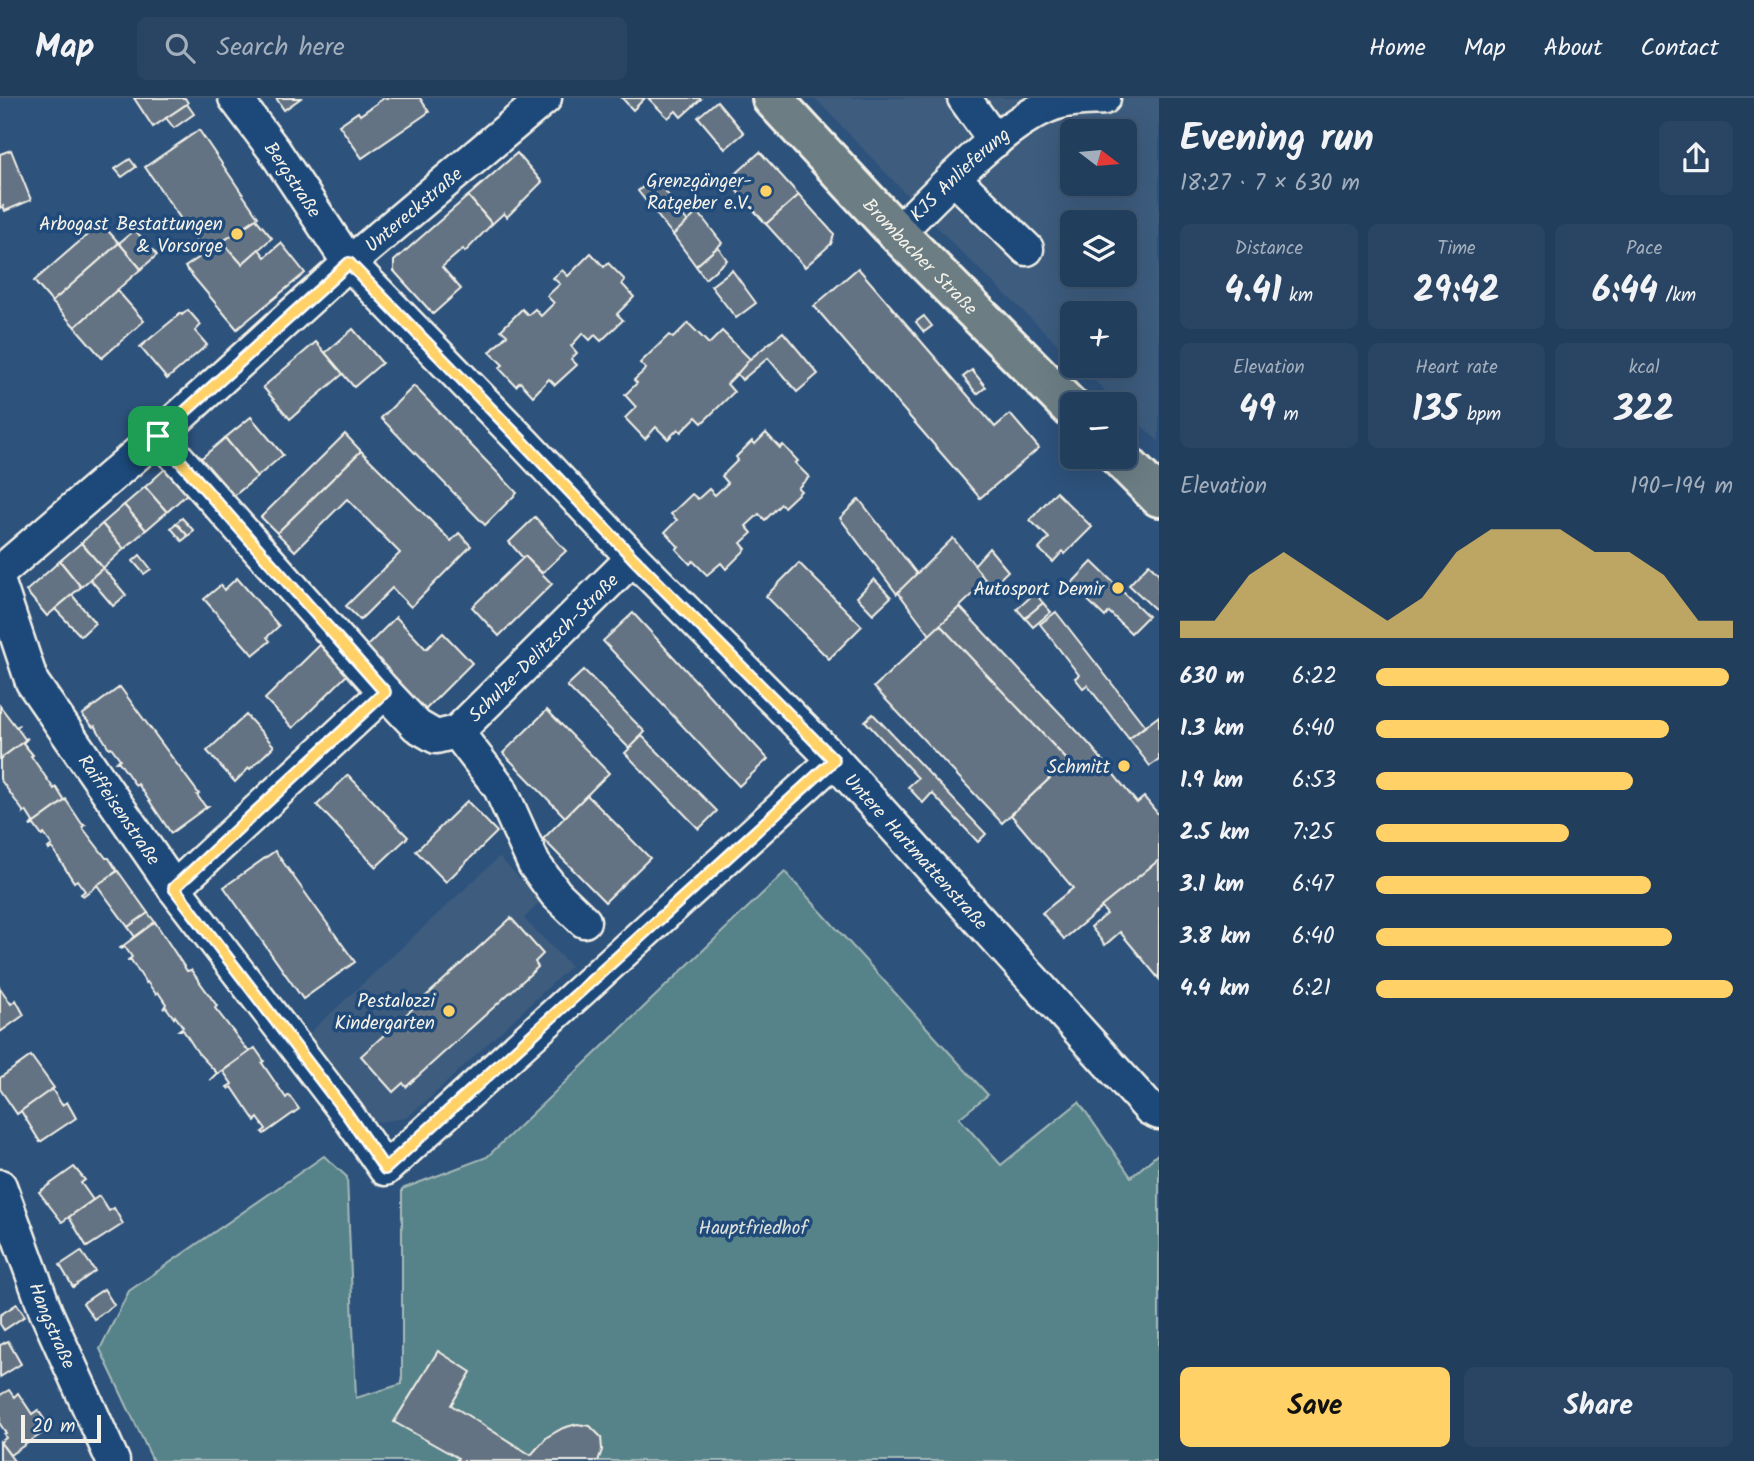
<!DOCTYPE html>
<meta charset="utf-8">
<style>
body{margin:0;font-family:Kalam,sans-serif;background:#2a4563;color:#f1f3f6;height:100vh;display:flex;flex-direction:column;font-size:26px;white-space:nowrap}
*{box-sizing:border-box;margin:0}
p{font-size:23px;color:#a2aebc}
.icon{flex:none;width:38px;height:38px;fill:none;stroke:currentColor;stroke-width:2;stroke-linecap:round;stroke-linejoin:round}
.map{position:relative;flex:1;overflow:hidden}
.side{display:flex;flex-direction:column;background:#223e5d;width:595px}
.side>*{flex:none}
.needle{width:46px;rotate:106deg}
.fabs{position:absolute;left:1060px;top:21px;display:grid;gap:14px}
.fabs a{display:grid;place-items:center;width:77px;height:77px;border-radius:10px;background:#223e5d;box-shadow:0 7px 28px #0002,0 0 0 2px #3f5772;font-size:35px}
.scale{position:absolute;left:21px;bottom:18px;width:80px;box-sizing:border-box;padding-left:7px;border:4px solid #f4f1e8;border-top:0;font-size:19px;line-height:24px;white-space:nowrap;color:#f4f1e8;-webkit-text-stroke:5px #1f4a7a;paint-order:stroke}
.pin{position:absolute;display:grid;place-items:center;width:60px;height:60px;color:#fff;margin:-30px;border-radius:14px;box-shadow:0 4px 10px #0006}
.round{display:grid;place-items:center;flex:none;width:74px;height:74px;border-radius:10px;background:#2a4563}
.head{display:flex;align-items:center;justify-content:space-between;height:119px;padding:0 21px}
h1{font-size:38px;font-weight:600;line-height:52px}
.figures{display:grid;grid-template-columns:repeat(3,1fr);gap:10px;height:119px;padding:7px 21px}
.figures div{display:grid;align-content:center;border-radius:10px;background:#2a4563;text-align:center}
.figures b{font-size:35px;font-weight:600}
.figures small{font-size:19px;font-weight:400}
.figures p{font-size:19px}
.chart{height:196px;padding:14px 21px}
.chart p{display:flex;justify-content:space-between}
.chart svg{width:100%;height:126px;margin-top:7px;fill:#ffd166;opacity:.7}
.button{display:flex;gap:14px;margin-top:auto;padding:14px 21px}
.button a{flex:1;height:80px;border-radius:10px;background:#ffd166;color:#111;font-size:28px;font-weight:600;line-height:80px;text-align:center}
.button a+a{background:#2a4563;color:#f1f3f6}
ul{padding:0 21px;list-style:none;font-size:23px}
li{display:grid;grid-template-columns:112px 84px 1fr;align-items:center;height:52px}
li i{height:18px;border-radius:9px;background:#ffd166}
header{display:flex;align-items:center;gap:42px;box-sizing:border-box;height:98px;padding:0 35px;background:#223e5d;border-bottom:2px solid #3f5772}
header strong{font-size:33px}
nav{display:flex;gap:38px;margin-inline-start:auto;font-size:24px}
.search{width:490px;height:63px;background:#2a4563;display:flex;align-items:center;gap:18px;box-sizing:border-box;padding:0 24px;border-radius:10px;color:#a2aebc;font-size:26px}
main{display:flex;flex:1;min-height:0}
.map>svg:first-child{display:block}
</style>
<header>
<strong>Map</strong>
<div class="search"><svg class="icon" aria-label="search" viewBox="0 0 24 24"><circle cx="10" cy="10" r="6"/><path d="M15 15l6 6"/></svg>Search here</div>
<nav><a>Home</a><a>Map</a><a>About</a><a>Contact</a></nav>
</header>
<main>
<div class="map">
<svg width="1159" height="1363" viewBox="0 0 1159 1363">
<rect width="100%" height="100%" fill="#2d527c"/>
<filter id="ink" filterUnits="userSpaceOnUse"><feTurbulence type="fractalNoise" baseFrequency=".0143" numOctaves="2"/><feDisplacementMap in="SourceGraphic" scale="14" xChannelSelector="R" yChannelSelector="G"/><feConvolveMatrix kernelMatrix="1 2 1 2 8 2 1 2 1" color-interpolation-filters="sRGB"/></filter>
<g filter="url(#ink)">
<g fill="#3d5c7e" fill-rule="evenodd">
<path d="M815 0H1159V344L1125 312V306H1119L1079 268H1125V215H1073V261L955 148ZM1073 33H1125V86H1073ZM1073 124H1125V177H1073Z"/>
<polygon points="499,759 541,802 524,821 571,868 431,999 406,1020 379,1024 368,1021 305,939"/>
</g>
<polygon fill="#578289" stroke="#a6bab8" stroke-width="2" points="785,774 988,997 959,1020 1001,1067 1079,1004 1131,1079 1159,1055 1159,1363 153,1363 100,1251 129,1193 324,1058 347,1079 356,1300 402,1286 402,1091 487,1059"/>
<g fill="#637383" stroke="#f4f1e8" stroke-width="2">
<polygon points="134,0 185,0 188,5 153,29"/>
<polygon points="276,0 301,0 284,12"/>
<polygon points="384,0 420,0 429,14 362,60 339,27 358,14 360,17"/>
<polygon points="622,0 645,0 633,12"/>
<polygon points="648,0 699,0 701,1 681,19 676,13 668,20"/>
<polygon points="717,3 744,35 725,51 698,19"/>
<polygon points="187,6 194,16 174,30 166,20"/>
<polygon points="199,32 258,119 205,156 145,69"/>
<polygon points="11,52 31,102 5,113 3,108 0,110 0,56"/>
<polygon points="760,54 799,97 766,126 728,83"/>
<polygon points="517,55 542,84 507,119 504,115 492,126 468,98"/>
<polygon points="130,61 136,69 122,79 115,71"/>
<polygon points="655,79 688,124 673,137 638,93"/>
<polygon points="799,97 834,136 831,146 805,169 766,126"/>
<polygon points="468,98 492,126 465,154 463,151 442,169 461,191 433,216 394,173 394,163"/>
<polygon points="698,114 722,145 696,168 673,137"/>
<polygon points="256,121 272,140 242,166 222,144"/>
<polygon points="101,125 119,145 52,204 34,183"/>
<polygon points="135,132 157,157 141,171 119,145"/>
<polygon points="222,144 242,166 259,151 265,159 281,145 305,175 237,231 185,169"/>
<polygon points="119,145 141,171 75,229 52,204"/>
<polygon points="718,149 727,162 705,181 696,168"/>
<polygon points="591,155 604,169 608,165 625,182 622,186 634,199 617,216 623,222 601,243 595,237 590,242 583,235 571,248 577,255 571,261 577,267 555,287 549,281 533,298 520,284 516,288 499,270 503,267 490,254 507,237 501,232 522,211 528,217 535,211 541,218 554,205 547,198 560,186 553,180 562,172 568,178"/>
<polygon points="858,170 995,329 1010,316 1039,350 980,400 814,208"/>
<polygon points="732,172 756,205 736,220 711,188"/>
<polygon points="117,192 144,223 102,260 75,229"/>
<polygon points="188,212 201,227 195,233 207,247 167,281 140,249 181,215 182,217"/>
<polygon points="924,218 932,228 924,234 916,224"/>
<polygon points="688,225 709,246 722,233 751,262 727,286 734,294 702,325 696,319 681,334 678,331 668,341 656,329 645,341 625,320 636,309 625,297 637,285 634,282 646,271 640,265 669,237 673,240"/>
<polygon points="353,231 382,265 354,289 325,255"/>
<polygon points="783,234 818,276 797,294 768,260 742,282 737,276 750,261"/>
<polygon points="316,244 343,276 290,321 263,289"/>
<polygon points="972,272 986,289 977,296 963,279"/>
<polygon points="414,288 517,395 485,427 381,320"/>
<polygon points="251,319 283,357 257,379 225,340"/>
<polygon points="766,335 780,350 783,347 798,363 795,365 809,379 798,390 801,393 784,409 781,406 765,422 759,416 746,428 752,435 741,445 746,451 726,471 721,465 707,477 693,463 690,466 676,451 679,449 665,434 677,422 671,416 692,396 698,401 709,391 715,397 728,385 722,378 738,362 736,359 752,343 755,346"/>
<polygon points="345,336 361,353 277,435 261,419"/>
<polygon points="225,340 257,379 230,401 198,363"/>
<polygon points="361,353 451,443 459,435 471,448 411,509 392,490 360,522 346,508 400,455 347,401 295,453 277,435"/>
<polygon points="166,370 188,395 167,414 145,389"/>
<polygon points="145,389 167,414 146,432 124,407"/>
<polygon points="1056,394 1092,429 1065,456 1063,453 1053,464 1039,451 1049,440 1030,422"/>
<polygon points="859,401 917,476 897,496 840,420"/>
<polygon points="124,407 146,432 124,451 102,426"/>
<polygon points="535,419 566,453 542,475 525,458 523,460 509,444"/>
<polygon points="182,420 194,433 188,438 176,425"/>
<polygon points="176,425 188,438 182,443 171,430"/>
<polygon points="102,426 124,451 103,470 81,445"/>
<polygon points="953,440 987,483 930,537 898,494"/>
<polygon points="81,445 103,470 81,489 60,463"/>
<polygon points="989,450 1008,473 991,489 974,467"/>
<polygon points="140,457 151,471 144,476 133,463"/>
<polygon points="525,458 552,486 499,538 472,509"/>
<polygon points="60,463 81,489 47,518 26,493"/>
<polygon points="1092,464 1148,518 1131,535 1109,514 1105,519 1071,486"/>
<polygon points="799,465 862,528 829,561 766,498"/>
<polygon points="1149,466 1159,476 1158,514 1129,487"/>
<polygon points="103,470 126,497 113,508 90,481"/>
<polygon points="237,480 279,528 267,539 270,543 253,557 204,501 221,487 224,492"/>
<polygon points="874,481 891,499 873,516 857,499"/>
<polygon points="1035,495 1043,505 1025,520 1017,511"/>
<polygon points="72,497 95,525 81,538 55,511"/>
<polygon points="1043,505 1051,514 1033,529 1025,520"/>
<polygon points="960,509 1090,647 1137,705 1144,699 1159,717 1159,762 1064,841 1042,815 1073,790 1011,717 1068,663 940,527"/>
<polygon points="1056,514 1145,628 1129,641 1087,587 1083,590 1075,580 1079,577 1040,526"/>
<polygon points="633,515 768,661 739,688 603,543"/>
<polygon points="396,519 426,551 443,535 472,565 425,612 365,550"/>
<polygon points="940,527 1068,663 1002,725 874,589"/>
<polygon points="323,544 351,573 293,630 265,601"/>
<polygon points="584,572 645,634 629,650 567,588"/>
<polygon points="120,589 199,696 197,697 205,708 208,708 171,735 138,686 136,688 119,664 116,664 120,661 111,649 109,650 95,628 93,629 82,617"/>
<polygon points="0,608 16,629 18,628 17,630 25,641 28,640 0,661"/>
<polygon points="547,612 609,675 565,719 503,655"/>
<polygon points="873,616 986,736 978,744 932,695 923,705 908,689 918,680 865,623"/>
<polygon points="246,617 274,648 250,671 249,670 235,684 207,653"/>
<polygon points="1159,618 1159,662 1150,668 1129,641"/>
<polygon points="642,638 717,713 699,731 625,655"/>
<polygon points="27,641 23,645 33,657 31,658 54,691 56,689 64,702 67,701 30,728 33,724 26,713 23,715 23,713 0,681 0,661"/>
<polygon points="348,677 408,739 376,769 317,707"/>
<polygon points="587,697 650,760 605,804 543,741"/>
<polygon points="66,702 82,726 85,727 82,729 106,760 109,760 117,773 83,798 81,796 85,793 77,782 74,784 52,750 49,752 48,750 52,747 44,736 42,738 34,727 30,728"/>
<polygon points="467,703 497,734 446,784 416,753"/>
<polygon points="275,753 355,864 303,901 224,789"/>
<polygon points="1159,762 1159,881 1120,834 1105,847 1091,829 1107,816 1101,809"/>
<polygon points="118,773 148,815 128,829 97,787"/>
<polygon points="148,815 155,824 135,839 128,829"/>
<polygon points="511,820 543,856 535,864 538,869 406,989 403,985 393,994 361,958"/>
<polygon points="155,824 187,873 191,872 217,908 215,910 249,954 210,982 217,975 198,955 183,932 179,932 183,929 175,918 174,920 166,909 163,911 166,906 158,894 156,896 147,884 146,885 131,862 128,862 132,859 125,849 121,851 120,850"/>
<polygon points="0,890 11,906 16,902 24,917 0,934"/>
<polygon points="255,950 264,963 262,965 286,1000 289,997 299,1011 264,1036 262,1034 266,1031 258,1020 255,1023 232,989 229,991 227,989 232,986 223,973"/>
<polygon points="31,958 54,990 17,1016 0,991 0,980"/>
<polygon points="52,991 62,1007 67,1004 76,1020 40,1044 21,1013"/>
<polygon points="74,1069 85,1082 81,1085 93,1102 62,1124 39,1094"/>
<polygon points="99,1098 109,1113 114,1110 123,1126 87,1149 69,1119"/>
<polygon points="81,1153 95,1173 73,1189 60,1167"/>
<polygon points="104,1191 114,1207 94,1221 83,1205"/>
<polygon points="17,1206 25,1218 4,1232 0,1226 0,1217"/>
<polygon points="8,1243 21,1266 0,1279 0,1247"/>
<polygon points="438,1253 471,1274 451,1307 531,1357 547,1339 563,1330 577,1326 590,1328 601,1339 602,1352 598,1363 456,1363 458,1360 394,1324"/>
<polygon points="9,1292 14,1299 18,1295 32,1316 38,1312 50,1330 10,1357 0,1344 6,1340 4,1336 6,1335 0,1326 0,1297"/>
<polygon points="0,1344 14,1363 0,1363"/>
</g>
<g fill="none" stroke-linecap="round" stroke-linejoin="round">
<defs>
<g id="minor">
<path id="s1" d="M235 0 274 52 349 165 523 344 633 460 834 662 1150 1011 1159 1015"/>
<polyline points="964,0 995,43"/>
<polyline points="954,80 1027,151"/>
<path id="s2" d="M897 135C936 98 1009 16 1061 4 1075 1 1090 1 1104 0"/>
<polyline points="158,338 385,594"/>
<path id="s3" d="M0 474 158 338 349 165 545 0"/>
<path id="s4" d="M0 488 32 584 174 790 347 1016 385 1071 834 662"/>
<polyline points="457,634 500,690 534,766 556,796 584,823"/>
<path id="s5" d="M174 790 385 594 417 628 436 639 457 634 633 460"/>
<path id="s6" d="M0 1088 46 1214 113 1363"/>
</g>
<g id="major">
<path id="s7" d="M772 0 897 135 1073 312"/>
<polyline points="1119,359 1159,399"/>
</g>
</defs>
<use href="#minor" stroke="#f4f1e8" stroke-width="37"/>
<use href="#major" stroke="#f4f1e8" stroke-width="44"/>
<use href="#minor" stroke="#1f4a7a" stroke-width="32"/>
<use href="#major" stroke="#6c7e84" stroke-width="38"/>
</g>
</g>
<g fill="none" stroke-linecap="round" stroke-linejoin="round" filter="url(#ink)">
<defs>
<polygon id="route" points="349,165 523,344 633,460 834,662 385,1071 347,1016 174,790 385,594 158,338"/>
</defs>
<use href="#route" stroke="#fff" stroke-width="14"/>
<use href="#route" stroke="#ffd166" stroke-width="9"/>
</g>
<g fill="#ffd166" stroke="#1f4a7a" stroke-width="2.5">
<circle cx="766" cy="93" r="7"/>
<circle cx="237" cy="136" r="7"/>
<circle cx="1118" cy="490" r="7"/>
<circle cx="1124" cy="668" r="7"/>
<circle cx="449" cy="913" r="7"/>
</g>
<g text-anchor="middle" stroke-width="7" stroke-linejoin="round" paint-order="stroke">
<g font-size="19" fill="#f4f1e8" stroke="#1f4a7a">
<text dy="7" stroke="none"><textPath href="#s2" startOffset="86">KJS Anlieferung</textPath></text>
<text dy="7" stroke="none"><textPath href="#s1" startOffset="100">Bergstraße</textPath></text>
<text dy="7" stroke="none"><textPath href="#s3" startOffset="550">Untereckstraße</textPath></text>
<text dy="7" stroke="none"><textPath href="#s7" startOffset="217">Brombacher Straße</textPath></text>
<text dy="7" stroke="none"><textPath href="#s5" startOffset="499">Schulze-Delitzsch-Straße</textPath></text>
<text dy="7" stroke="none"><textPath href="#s4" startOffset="256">Raiffeisenstraße</textPath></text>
<text dy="7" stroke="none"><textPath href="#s1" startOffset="1018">Untere Hartmattenstraße</textPath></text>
<text dy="7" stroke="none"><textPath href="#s6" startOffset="149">Hangstraße</textPath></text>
</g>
<g font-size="19" fill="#f4f1e8" stroke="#1f4a7a" text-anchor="end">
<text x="752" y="89">Grenzgänger-<tspan x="752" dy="22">Ratgeber e.V.</tspan></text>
<text x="223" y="132">Arbogast Bestattungen<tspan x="223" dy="22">&amp; Vorsorge</tspan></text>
<text x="1104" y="497">Autosport Demir</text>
<text x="1110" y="675">Schmitt</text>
<text x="435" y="909">Pestalozzi<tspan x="435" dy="22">Kindergarten</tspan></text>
</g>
<g font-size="19" fill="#dce0da" stroke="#1f4a7a">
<text x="753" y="1136">Hauptfriedhof</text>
</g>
</g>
</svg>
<div class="fabs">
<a><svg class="needle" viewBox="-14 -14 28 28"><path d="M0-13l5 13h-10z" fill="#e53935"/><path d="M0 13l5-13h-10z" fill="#a2aebc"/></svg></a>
<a><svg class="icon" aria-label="layers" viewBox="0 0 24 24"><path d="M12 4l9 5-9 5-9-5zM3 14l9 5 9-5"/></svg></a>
<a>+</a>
<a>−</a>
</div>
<div class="scale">20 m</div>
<div class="pin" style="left:158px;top:338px;background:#1e9e55"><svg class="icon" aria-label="arrive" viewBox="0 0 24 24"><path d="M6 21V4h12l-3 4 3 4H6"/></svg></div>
</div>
<section class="side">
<div class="head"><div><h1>Evening run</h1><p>18:27 · 7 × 630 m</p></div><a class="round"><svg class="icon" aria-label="share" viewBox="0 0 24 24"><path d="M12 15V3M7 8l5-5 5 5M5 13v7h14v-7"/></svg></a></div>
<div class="figures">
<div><p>Distance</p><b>4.41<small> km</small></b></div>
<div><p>Time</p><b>29:42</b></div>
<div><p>Pace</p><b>6:44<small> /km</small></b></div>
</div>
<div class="figures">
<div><p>Elevation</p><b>49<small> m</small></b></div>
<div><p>Heart rate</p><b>135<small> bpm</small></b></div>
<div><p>kcal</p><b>322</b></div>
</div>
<div class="chart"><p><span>Elevation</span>190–194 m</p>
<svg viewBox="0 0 160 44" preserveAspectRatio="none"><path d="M0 44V38L10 38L20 22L30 14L40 22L50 30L60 38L70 30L80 14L90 6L100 6L110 6L120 14L130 14L140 22L150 38L160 38V44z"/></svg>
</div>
<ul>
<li><b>630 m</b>6:22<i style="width:99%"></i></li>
<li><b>1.3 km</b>6:40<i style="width:82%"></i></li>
<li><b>1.9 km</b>6:53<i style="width:72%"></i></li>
<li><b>2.5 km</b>7:25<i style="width:54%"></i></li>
<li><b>3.1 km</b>6:47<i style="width:77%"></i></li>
<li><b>3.8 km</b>6:40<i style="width:83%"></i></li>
<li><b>4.4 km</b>6:21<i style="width:100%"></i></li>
</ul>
<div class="button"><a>Save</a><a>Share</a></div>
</section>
</main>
